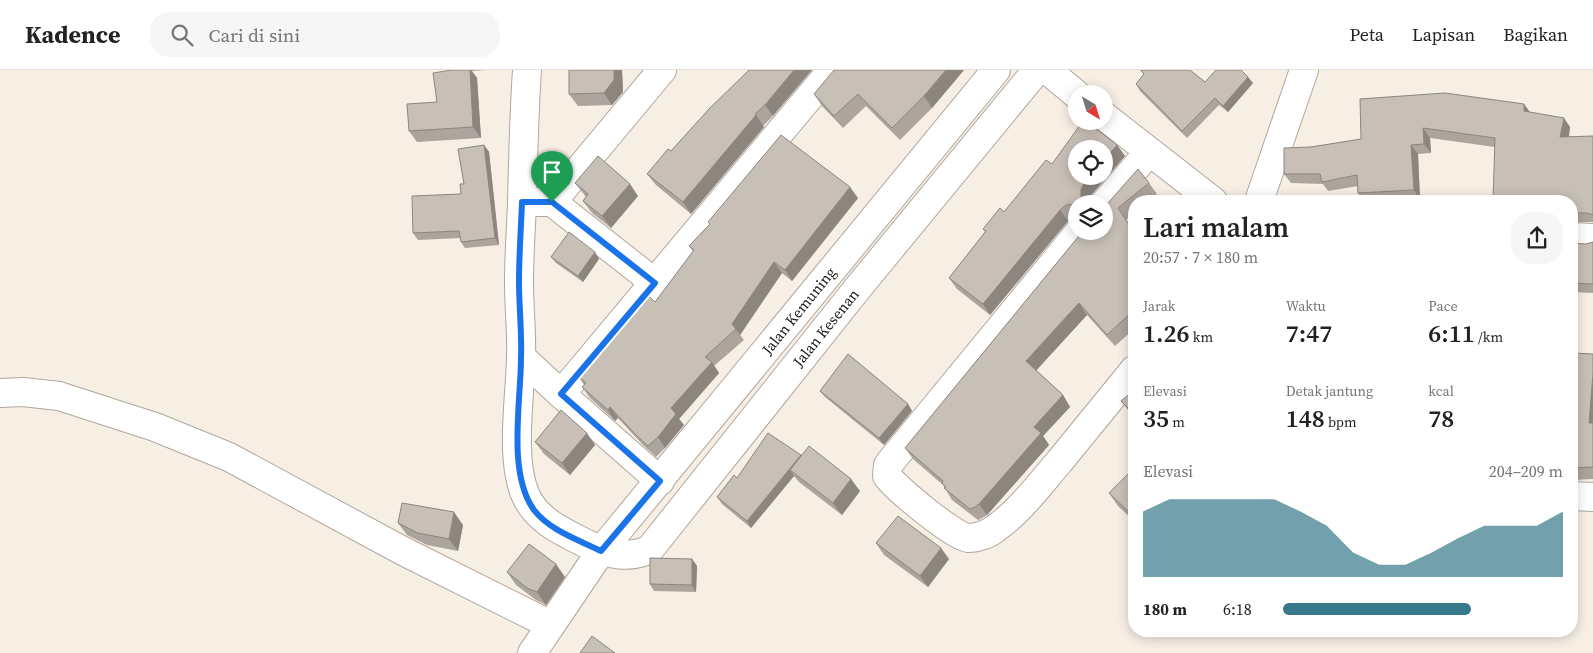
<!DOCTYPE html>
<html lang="id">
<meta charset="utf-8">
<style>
body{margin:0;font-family:"Source Serif 4",serif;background:#f6f6f6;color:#222;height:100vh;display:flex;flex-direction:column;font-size:19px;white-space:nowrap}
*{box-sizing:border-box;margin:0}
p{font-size:16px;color:#767676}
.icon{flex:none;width:28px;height:28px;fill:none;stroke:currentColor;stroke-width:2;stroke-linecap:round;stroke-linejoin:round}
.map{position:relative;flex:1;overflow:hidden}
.details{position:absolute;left:1128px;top:125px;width:450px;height:442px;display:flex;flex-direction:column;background:#fff;border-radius:20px;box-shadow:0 2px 12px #0003}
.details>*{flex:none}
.needle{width:32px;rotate:142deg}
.buttons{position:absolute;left:1068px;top:15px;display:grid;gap:10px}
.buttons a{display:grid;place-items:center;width:45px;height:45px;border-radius:50%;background:#fff;box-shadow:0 2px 12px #0003;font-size:25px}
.pin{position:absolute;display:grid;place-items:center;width:42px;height:42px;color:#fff;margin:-51px -21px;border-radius:50% 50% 50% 0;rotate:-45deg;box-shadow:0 0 5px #0007}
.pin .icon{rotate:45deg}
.round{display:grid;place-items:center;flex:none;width:52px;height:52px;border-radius:20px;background:#f6f6f6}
.overview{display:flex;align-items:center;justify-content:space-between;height:85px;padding:0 15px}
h1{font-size:28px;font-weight:600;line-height:38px}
.metrics{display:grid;grid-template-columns:repeat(3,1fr);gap:8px;height:85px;padding:5px 15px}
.metrics div{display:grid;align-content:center}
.metrics b{font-size:25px;font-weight:600}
.metrics small{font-size:14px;font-weight:400}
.metrics p{font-size:14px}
.chart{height:140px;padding:10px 15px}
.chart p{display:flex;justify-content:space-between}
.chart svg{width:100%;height:90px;margin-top:5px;fill:#37788b;opacity:.7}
ul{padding:0 15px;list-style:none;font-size:16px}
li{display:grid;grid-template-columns:80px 60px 1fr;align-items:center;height:38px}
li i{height:12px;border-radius:6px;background:#37788b}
header{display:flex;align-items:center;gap:30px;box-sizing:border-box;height:70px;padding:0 25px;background:#fff;border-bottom:1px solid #e0e0e0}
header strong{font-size:24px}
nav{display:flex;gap:28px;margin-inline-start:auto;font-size:18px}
.search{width:350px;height:45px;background:#f6f6f6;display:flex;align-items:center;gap:12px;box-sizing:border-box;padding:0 18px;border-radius:20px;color:#767676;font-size:19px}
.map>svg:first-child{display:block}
</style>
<header>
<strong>Kadence</strong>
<div class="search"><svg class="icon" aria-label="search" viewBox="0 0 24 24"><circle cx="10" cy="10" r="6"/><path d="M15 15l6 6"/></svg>Cari di sini</div>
<nav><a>Peta</a><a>Lapisan</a><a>Bagikan</a></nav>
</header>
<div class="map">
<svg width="1593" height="583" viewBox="0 0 1593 583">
<rect width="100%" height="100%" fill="#f7eee4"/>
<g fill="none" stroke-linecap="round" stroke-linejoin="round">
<defs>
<g id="minor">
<path d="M527 0C524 44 523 89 522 133 521 159 519 186 519 213 519 238 522 263 521 288 520 329 510 387 525 424 536 451 565 463 589 475 608 485 630 489 650 479L857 219 1037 0"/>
<polyline points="1047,0 1076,24"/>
<polyline points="1104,46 1213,131"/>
<polyline points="1259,131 1304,0"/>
<polyline points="522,132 552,132 662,0"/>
<polyline points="552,132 655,213"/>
<polyline points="1104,134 1149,82"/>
<path d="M1080 161 892 390 888 395 887 406C897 419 953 466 968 468 977 468 989 464 996 458 1021 440 1039 415 1059 392 1084 361 1109 331 1134 300"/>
<polyline points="1571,167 1593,168"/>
<polyline points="521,287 561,324 660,411"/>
<polyline points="0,323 23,322 59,326 155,357 229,387 403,481 551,555 601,481 996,0"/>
<polyline points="561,324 832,0"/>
<polyline points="1571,426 1593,427"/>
<polyline points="532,583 551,555"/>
</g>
</defs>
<use href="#minor" stroke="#afa79e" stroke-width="30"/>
<use href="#minor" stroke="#fff" stroke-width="28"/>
</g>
<g fill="#aca49d">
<polygon points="452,0 485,0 472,1 477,8 481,68 417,72 409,61 437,32"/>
<polygon points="569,0 622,0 623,22 612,35 578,36 569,24"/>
<polygon points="749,0 773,46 763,56 764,57 691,144 656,115 647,104 671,81"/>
<polygon points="964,0 932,38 900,70 866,36 843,58 822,36 814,24"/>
<polygon points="1140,0 1190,0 1205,12 1253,13 1228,42 1219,35 1187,68 1140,21 1136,14 1144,4"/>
<polygon points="1524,34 1530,42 1570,57 1569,67 1593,66 1593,152 1571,152 1571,131 1495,77 1430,68 1431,83 1418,84 1420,130 1393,131 1363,131 1358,123 1358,116 1328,121 1323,114 1291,113 1284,104 1311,77 1361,69"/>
<polygon points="484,75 489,82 499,175 465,178 461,172 460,168 418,170 413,163 461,124 464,114"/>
<polygon points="1117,75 1125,86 1092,124 1089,132 1089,134 1076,134 1076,146 1074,147 1068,151 990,245 957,219 949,208 985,162 983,159 1004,142 1052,94"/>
<polygon points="575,113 638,126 611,158 592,143 583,131 586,127"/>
<polygon points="1149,113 1157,124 1148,131 1134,131 1134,143 1126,150 1134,162 1134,259 1115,276 1087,245 1036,300 1063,325 1070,337 1043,366 1049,375 987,445 982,448 978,450 952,430 943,415 913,389 905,378 1104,136"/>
<polygon points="858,128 792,211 782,203 740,265 744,270 714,296 719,303 679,349 684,355 665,378 656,387 643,375 618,348 615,351 590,328 582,317 584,315 579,307 655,232 693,181 689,176 710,154 708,152"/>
<polygon points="1593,172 1593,223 1571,222 1571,173 1586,174"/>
<polygon points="551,187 599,189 583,212 556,193"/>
<polygon points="1571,283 1593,284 1593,409 1571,410"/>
<polygon points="1134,320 1134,348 1121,331"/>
<polygon points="820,321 908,334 912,341 884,375 825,327"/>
<polygon points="535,372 595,375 570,405 544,384"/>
<polygon points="801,385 860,421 842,445 799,412 794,406 751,458 722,434 717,427 737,408"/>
<polygon points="1134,398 1134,451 1118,436 1109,423"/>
<polygon points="398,453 463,455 458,481 427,475 407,465"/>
<polygon points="876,473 949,489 928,517 884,485"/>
<polygon points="692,489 697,496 696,522 654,521 650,514"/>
<polygon points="507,502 565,507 546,535 536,530 516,515"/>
</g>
<g fill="#8c867f">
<polygon points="470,0 471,0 477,8 481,68 473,57"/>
<polygon points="614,0 622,0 623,22 612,35 604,23"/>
<polygon points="794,0 812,0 773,46 765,35"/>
<polygon points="946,0 964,0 932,38 924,26"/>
<polygon points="1248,7 1253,13 1228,42 1223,36"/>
<polygon points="1524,34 1531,44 1524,41"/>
<polygon points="756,45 764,57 691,144 683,132"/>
<polygon points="1564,48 1570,57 1567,77 1560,67"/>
<polygon points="1423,58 1430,68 1431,83 1424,74"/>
<polygon points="484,75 489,82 499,175 495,168"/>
<polygon points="1117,75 1125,86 1092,124 1089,132 1089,134 1085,134 1081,127 1081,120 1084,113 1090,106 1104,106 1104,90"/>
<polygon points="1411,75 1418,84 1420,130 1414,120"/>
<polygon points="630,114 638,126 611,158 602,146"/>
<polygon points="850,117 858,128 792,211 785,200"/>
<polygon points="1060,140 1068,151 990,245 983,234"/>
<polygon points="595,182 599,189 583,212 578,206"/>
<polygon points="774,192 782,203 740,265 732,254"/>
<polygon points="1079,233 1087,245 1034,303 1026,291"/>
<polygon points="712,292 719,303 679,349 684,355 665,378 658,367 671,338"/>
<polygon points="1593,304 1593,358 1589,353"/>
<polygon points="1063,325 1070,337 1043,366 1049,375 987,445 979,434 1034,357"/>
<polygon points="908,334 912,341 884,375 879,368"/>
<polygon points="610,337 618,348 615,351 608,340"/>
<polygon points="587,363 595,375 570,405 562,393"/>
<polygon points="801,385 805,392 790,400 794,406 751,458 747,451"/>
<polygon points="851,409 860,421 842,445 833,433"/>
<polygon points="454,442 463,455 458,481 449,469"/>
<polygon points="941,478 949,489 928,517 920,506"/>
<polygon points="692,489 697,496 696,522 692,515"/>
<polygon points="556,494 565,507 546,535 537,522"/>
</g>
<g fill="#c8bfb6" stroke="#8c867f">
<polygon points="452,0 470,0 473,57 409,61 407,34 437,32 433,3"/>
<polygon points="569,0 614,0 614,10 604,23 569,24"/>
<polygon points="749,0 794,0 765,35 755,44 756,45 683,132 647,104 668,79 671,81 709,39"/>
<polygon points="834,0 946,0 924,26 892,58 858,24 834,46 814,24"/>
<polygon points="1141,0 1190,0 1205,12 1216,0 1241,0 1248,7 1223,36 1215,28 1182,61 1136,14 1144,4"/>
<polygon points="1445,23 1524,34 1524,41 1564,48 1560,67 1593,66 1593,145 1587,143 1571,143 1571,131 1493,131 1495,68 1423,58 1424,74 1411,75 1414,120 1358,123 1357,105 1322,112 1320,104 1284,104 1284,78 1311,77 1361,69 1360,29"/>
<polygon points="1083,51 1086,51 1117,75 1104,90 1104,79 1076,79 1076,106 1090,106 1084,113 1081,120 1081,127 1085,134 1076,134 1076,135 1074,134 1066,135 1060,140 983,234 949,208 986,161 983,159 1000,138 1004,142 1046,90 1052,94"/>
<polygon points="781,65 850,117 785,200 774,192 732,254 736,259 705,287 712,292 671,338 676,344 658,367 648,376 635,364 610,337 608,340 582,317 586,313 579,307 648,225 655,232 694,180 689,176 710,154 708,152"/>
<polygon points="484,75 495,168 461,172 459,161 413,163 412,126 461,124 460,114 464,114 458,79"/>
<polygon points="598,86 630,114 602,146 583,131 588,124 575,113"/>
<polygon points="1138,99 1149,113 1118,138 1134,162 1134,240 1107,265 1079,233 1026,291 1063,325 1034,357 1041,363 979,434 975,437 970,439 944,418 946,417 942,413 943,411 905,378 1083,161 1104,161 1104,136 1108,133"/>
<polygon points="569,162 595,182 578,206 551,187"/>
<polygon points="1593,172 1593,214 1571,213 1571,173 1586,174"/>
<polygon points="1571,283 1593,284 1593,304 1589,353 1593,353 1593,397 1571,398"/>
<polygon points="848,284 908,334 879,368 820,321"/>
<polygon points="1134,320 1134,344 1121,331"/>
<polygon points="561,340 587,363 562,393 535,372"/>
<polygon points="768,363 801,385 747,451 717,427 734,405 737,408"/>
<polygon points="809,376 851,409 833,433 790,400"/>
<polygon points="1134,398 1134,441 1131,444 1109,423"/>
<polygon points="402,433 454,442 449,469 418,463 398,453"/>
<polygon points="898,446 941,478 920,506 876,473"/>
<polygon points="529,474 556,494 537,522 527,518 507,502"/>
<polygon points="650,488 692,489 692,515 650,514"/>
<polygon points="592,566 615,583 580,583"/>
</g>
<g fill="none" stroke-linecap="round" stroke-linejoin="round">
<defs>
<path id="route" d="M522 132H552L655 213 561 324 660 411 601 481C579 470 549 460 534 440 507 403 521 331 521 288 522 262 519 237 519 212 519 185 521 159 522 132Z"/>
</defs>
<use href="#route" stroke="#fff" stroke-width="10"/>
<use href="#route" stroke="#1a73e8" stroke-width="6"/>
</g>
<g text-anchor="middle" stroke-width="4.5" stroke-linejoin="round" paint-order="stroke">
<g font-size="15" fill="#1e1b18" stroke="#fff">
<text transform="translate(799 241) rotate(-51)" y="5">Jalan Kemuning</text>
<text transform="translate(826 258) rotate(-51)" y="5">Jalan Kesenan</text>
</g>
</g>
</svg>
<div class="buttons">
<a><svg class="needle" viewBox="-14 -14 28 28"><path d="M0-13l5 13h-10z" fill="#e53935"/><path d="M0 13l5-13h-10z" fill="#767676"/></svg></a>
<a><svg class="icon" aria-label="locate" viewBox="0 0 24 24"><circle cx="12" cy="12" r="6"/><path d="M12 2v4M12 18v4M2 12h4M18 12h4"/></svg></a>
<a><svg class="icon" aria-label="layers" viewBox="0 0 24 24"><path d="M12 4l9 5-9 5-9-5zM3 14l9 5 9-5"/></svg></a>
</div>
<div class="pin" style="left:552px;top:132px;background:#1e9e55"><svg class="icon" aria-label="arrive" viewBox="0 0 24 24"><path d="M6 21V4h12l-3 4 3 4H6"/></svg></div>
<section class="details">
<div class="overview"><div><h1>Lari malam</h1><p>20:57 · 7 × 180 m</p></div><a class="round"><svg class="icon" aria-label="share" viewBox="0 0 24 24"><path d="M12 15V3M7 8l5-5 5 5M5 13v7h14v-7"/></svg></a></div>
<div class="metrics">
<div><p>Jarak</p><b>1.26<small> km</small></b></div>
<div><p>Waktu</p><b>7:47</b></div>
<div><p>Pace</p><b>6:11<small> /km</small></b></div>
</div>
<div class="metrics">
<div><p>Elevasi</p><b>35<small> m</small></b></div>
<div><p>Detak jantung</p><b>148<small> bpm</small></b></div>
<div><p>kcal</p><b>78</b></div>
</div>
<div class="chart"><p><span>Elevasi</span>204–209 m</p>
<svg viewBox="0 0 160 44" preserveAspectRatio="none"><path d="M0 44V12L10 6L20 6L30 6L40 6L50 6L60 12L70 19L80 32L90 38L100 38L110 32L120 25L130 19L140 19L150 19L160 12V44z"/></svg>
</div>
<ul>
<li><b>180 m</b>6:18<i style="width:67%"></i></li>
</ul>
</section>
</div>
